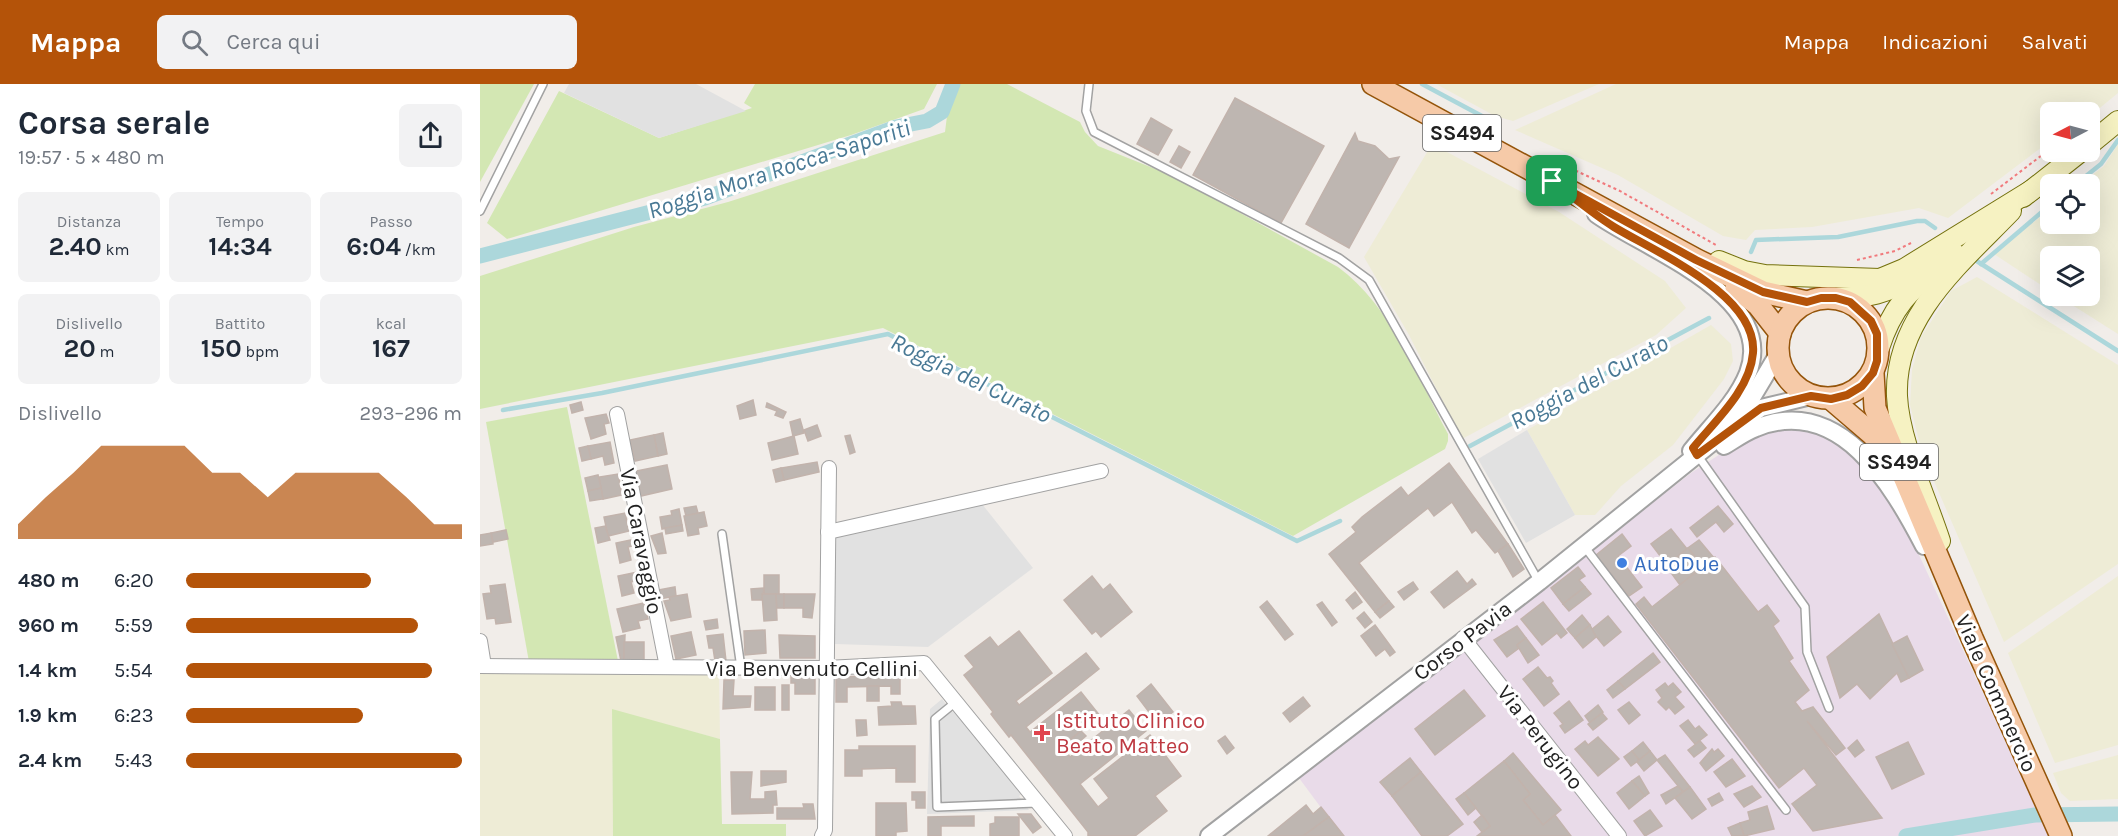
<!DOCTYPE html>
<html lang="it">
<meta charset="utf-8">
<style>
body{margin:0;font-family:Karla,sans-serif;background:#f2f2f3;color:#1f2937;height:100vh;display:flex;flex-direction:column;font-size:22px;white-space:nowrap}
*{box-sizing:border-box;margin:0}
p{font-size:20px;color:#747a83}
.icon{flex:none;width:33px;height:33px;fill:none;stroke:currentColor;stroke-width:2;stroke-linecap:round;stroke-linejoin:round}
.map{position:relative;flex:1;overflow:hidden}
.panel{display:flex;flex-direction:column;background:#fff;width:480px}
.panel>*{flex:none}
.needle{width:39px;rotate:264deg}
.controls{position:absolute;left:1560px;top:18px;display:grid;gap:12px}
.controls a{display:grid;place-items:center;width:60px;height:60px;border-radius:9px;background:#fff;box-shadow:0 6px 24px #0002;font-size:30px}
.pin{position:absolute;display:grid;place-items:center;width:51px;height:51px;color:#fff;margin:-26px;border-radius:12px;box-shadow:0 3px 9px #0006}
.round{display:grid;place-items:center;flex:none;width:63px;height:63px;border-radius:9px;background:#f2f2f3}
.head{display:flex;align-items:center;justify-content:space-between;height:102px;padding:0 18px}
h1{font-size:33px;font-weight:700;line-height:45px}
.stats{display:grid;grid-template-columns:repeat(3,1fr);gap:9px;height:102px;padding:6px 18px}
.stats div{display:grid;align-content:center;border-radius:9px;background:#f2f2f3;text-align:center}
.stats b{font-size:26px;font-weight:700}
.stats small{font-size:16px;font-weight:400}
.stats p{font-size:16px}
.chart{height:168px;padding:12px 18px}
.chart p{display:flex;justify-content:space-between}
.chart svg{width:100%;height:108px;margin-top:6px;fill:#b45309;opacity:.7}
ul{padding:0 18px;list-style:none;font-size:20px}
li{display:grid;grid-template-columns:96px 72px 1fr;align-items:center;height:45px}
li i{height:15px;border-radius:8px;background:#b45309}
header{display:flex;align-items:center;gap:36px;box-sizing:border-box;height:84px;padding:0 30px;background:#b45309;color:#fff}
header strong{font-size:28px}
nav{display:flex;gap:33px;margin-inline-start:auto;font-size:21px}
.search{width:420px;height:54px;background:#f2f2f3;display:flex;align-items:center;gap:15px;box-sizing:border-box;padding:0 21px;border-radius:9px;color:#747a83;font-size:22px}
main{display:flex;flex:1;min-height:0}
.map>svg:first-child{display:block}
</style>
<header>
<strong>Mappa</strong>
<div class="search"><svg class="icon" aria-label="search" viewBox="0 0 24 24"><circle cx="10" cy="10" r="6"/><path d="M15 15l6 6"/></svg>Cerca qui</div>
<nav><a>Mappa</a><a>Indicazioni</a><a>Salvati</a></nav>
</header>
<main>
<section class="panel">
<div class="head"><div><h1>Corsa serale</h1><p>19:57 · 5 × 480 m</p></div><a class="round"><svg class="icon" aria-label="share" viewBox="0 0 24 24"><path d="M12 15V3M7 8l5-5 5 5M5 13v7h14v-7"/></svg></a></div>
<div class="stats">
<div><p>Distanza</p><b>2.40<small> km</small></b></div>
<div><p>Tempo</p><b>14:34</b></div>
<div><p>Passo</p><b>6:04<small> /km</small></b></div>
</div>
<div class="stats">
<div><p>Dislivello</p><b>20<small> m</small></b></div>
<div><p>Battito</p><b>150<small> bpm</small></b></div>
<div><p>kcal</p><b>167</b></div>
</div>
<div class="chart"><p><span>Dislivello</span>293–296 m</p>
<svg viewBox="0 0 160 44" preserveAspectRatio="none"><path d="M0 44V38L10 27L20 17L30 6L40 6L50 6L60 6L70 17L80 17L90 27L100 17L110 17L120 17L130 17L140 27L150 38L160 38V44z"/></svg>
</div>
<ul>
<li><b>480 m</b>6:20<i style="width:67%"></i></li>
<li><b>960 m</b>5:59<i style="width:84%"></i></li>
<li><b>1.4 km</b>5:54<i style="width:89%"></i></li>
<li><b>1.9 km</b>6:23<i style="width:64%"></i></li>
<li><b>2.4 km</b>5:43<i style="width:100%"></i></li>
</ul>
</section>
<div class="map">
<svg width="1638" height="752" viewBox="0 0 1638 752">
<rect width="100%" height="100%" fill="#f1ede9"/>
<polygon fill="#e9dbe9" points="1297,344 1337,348 1359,357 1415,419 1569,752 862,752 819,694 1211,389 1248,365"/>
<g fill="#eeecd6">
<polygon points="956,0 1119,0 1033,37 1015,32"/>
<polygon points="1136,0 1638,0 1638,9 1610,32 1610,28 1570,28 1570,57 1468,134 1439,124 1332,143 1275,146 1266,156 1243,152 1138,91 1035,46"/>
<polygon points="952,60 1079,128 1185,197 1206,224 1176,251 982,355 929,251 884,173"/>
<polygon points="1638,60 1638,250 1578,212 1610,212 1610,172 1570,172 1570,207 1514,170 1570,125 1570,140 1610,140 1610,100 1601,100 1624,82"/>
<polygon points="1497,193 1638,281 1638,480 1524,558 1443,372 1430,321 1432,286 1441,253 1471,207"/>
<polygon points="1231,241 1251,260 1253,277 1244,295 1193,361 1141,402 1115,431 1095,431 1047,346"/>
<polygon points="1638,492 1638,661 1575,679 1528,569"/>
<polygon points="239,589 240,655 132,626 133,752 0,752 0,590"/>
<polygon points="1638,671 1638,715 1590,717 1581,709 1573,689"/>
</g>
<g fill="#d3e7b3">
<polygon points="0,0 54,0 0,98"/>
<polygon points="275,0 457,0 444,25 371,51 27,155 7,139 79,7 179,54 272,24 264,19"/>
<path d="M479 0H527L600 38 605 48 618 62 693 92 858 183C912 223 937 292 968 350V357L965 365 813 452 403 244 0 325V192L154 143 248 118 465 48 467 32Z"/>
<polygon points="87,323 138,577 49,578 6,338"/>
<polygon points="132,625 240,655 242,740 306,740 306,752 133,752"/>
</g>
<g fill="#e1e1e1">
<polygon points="89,0 216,0 266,27 179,54 84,9"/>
<polygon points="1047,346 1095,431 1046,459 998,375"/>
<polygon points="502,420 553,484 448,563 355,560 355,453"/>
<polygon points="462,615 472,628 478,624 544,708 539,712 549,726 447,730 450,625"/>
</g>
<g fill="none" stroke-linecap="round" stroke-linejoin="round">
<g stroke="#acd7db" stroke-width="4.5">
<polyline points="942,0 1015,39"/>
<polyline points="1596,100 1621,80 1638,56"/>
<polyline points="1271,168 1276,156 1358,153 1437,137 1445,137 1455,144"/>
<polyline points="1492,174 1638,267"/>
<polyline points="1501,180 1570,121"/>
<polyline points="23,326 122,309 408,250 817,457 860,437"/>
<polyline points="990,362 1229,234"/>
</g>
<g stroke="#acd7db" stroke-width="15">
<polyline points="0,172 225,114 416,43 447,37 462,28 473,0"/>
<polyline points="1426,752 1555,731 1638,730"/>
</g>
</g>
<g fill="#beb6b1" stroke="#c2b3ac" stroke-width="1.5">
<polygon points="755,14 844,62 801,139 713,91"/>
<polygon points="671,34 692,46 678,71 657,60"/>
<polygon points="875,49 878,57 895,62 909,75 919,73 869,164 826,140"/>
<polygon points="699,62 710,68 701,84 690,78"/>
<polygon points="273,316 276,331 260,335 257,322"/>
<polygon points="101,318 103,326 92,329 90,321"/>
<polygon points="287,319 306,328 303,334 295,331 297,327 286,323"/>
<polygon points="126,330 129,339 124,340 126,350 111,355 105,334"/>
<polygon points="320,335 324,349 313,352 310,338"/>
<polygon points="337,341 341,352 328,357 324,346"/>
<polygon points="183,349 187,370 178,372 174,351"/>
<polygon points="174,351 178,372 155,377 150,356"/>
<polygon points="370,351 375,368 370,370 365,352"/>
<polygon points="314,352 318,370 292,376 288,359"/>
<polygon points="130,358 134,379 125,381 123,372 111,375 108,362"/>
<polygon points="108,362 111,375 102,377 99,364"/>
<polygon points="337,378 339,388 304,396 301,384"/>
<polygon points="969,379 1028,460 1015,469 996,446 992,449 972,418 954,432 948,424 879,479 909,517 895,528 849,470 876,448 872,443 882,433 921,403 928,412"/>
<polygon points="187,381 192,405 161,412 156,387"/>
<polygon points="301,384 304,396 296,398 293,386"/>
<polygon points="138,390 142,411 123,415 119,393"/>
<polygon points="118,391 121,404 108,407 105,394"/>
<polygon points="121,404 123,415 110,417 108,407"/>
<polygon points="216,422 218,429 206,432 204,424"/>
<polygon points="1238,422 1253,440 1244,448 1236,438 1217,453 1210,444"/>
<polygon points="199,425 202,441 182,445 180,433 192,431 191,427"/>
<polygon points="224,428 227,442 218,444 219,450 208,452 204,432"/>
<polygon points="145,429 149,447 128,452 124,433"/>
<polygon points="202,441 203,447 186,450 185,444"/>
<polygon points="125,442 130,456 118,459 115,444"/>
<polygon points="1191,445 1207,465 1187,481 1171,460"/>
<polygon points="26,446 28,455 13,458 11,449"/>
<polygon points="11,449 13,460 0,462 0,451"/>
<polygon points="182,449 186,469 178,470 171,452"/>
<polygon points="1142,450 1151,462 1138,472 1162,503 1149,512 1116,471"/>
<polygon points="151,456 152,462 148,463 151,476 140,479 136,459"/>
<polygon points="1219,456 1234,474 1223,483 1208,464"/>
<polygon points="1028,460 1044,485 1033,493 1018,467"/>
<polygon points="1208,464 1223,483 1200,501 1186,482"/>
<polygon points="1235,473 1278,528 1287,521 1299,537 1293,542 1313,574 1309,577 1329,606 1315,618 1322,627 1333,623 1365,664 1356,671 1327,637 1402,734 1333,747 1312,720 1337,701 1324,684 1299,704 1156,520 1164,513 1172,523"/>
<polygon points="1098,483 1105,492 1099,496 1105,503 1083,520 1071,504"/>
<polygon points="977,487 987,500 992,495 996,500 964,524 951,508"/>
<polygon points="158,488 159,496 151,498 154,509 142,512 138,492"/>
<rect x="284" y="491" width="15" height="19"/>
<polygon points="612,492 623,506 630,500 652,528 621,553 616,547 612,550 584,516"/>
<polygon points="933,498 938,505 924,516 918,508"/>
<polygon points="25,500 31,538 16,540 15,534 7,535 3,510 11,509 10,502"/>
<polygon points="195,503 196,512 180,515 178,506"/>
<polygon points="1105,503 1111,510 1089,527 1083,520"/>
<polygon points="284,504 282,516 272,516 271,505"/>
<polygon points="875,508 882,518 873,525 866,516"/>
<polygon points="207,510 211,533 191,537 184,517 190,516 189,513"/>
<polygon points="282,510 296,510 297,536 284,537"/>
<polygon points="296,510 304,510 304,524 297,524"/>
<polygon points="304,510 335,510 332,534 323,533 323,524 304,524"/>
<polygon points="787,517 813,550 805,556 780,523"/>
<polygon points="909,517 914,523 900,534 895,528"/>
<polygon points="842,518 857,538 852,542 837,521"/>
<polygon points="1063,518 1087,549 1081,554 1077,549 1062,561 1041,535"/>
<polygon points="164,519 168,535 158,537 160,544 143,548 137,525"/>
<polygon points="884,528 892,538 885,544 877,534"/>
<polygon points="1399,530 1429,594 1421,598 1417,589 1390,615 1377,600 1360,614 1347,573"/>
<polygon points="1102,531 1110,541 1095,554 1087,545"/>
<polygon points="1128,532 1141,548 1124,562 1111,546"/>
<polygon points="237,535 238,544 226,546 224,537"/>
<polygon points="895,541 915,568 910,572 905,565 896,572 881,552"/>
<polygon points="1110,541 1116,553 1103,564 1095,554"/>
<polygon points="1037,542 1046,554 1037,561 1039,564 1027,573 1014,556"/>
<polygon points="285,546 286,569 265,571 264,547"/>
<polygon points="539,547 572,589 536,617 539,621 606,569 619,585 546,643 550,648 601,608 620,632 582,662 590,673 649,626 666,647 600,700 618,723 629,714 614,695 670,651 701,692 675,712 687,727 655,752 608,752 608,748 531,651 529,653 514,634 511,630 513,628 484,591 494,583 485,572 510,553 518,563"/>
<polygon points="211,548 216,571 196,575 191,552"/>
<polygon points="243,550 246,577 235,577 233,564 229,564 227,552"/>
<polygon points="145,551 144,576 141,577 136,553"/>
<polygon points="299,551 335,552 335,574 300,574"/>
<polygon points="1427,552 1443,586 1429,594 1412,560"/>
<polygon points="1046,554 1059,571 1048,579 1037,561"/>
<polygon points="144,558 164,558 164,577 144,576"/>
<polygon points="1173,569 1180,578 1145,605 1138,597"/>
<polygon points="1058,583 1067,594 1070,593 1073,597 1071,599 1079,610 1064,622 1043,595"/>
<polygon points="420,591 420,610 411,610 411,602 367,603 367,618 356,618 356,593"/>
<polygon points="311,592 335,592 335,610 315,610 315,599 311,599"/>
<polygon points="244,596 254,596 253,612 271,612 270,623 243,625"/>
<polygon points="1138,597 1145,605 1133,614 1127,606"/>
<polygon points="1185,599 1188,603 1193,599 1201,608 1195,613 1204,623 1195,630 1189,623 1186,626 1178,618 1182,614 1176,606"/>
<polygon points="671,600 693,628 678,640 657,612"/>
<rect x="302" y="601" width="7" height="25"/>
<rect x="387" y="602" width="12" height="15"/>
<rect x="275" y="603" width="20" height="23"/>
<polygon points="984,606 1005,632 955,671 935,645"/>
<polygon points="823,613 830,622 810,638 803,629"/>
<polygon points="1089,617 1103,636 1085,649 1080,642 1083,640 1074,629"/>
<polygon points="411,618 421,618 422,622 435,622 436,640 399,641 398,623 412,622"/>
<polygon points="1149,618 1160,631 1149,640 1138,626"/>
<polygon points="1118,621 1123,628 1110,639 1105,632"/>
<polygon points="1122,629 1127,635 1113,646 1108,640"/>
<polygon points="376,636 386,636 387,651 377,652"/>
<polygon points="1208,636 1215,645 1219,642 1227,651 1215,660 1200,642"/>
<polygon points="601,647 606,652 599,658 603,663 598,667 590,656"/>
<polygon points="745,652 754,664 747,670 738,657"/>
<polygon points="1118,653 1139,675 1118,692 1095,665 1105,657 1108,661"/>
<polygon points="1377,656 1384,666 1375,673 1368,664"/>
<polygon points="1220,657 1226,664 1214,673 1208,666"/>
<polygon points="1163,658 1170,667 1159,676 1152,667"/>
<polygon points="1428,658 1444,690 1412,705 1396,673"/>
<polygon points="379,662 435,662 435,698 416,698 416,684 382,685 382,692 365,692 365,666 379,666"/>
<polygon points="1232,665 1234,668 1238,665 1244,672 1226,687 1220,679"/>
<polygon points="1152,667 1159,676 1151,682 1144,673"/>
<polygon points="1170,667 1177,676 1164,687 1157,678"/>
<polygon points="1033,669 1081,726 1063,741 1043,716 1050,710 1024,677"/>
<polygon points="1185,671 1210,703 1203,708 1177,676"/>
<polygon points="930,674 941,688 912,712 900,698"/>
<polygon points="1252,675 1265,692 1246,703 1234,688"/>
<polygon points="1024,677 1050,710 1043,716 1063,741 1075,731 1091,752 997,752 1010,742 984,709"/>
<polygon points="281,687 306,687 306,698 281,702"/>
<polygon points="251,688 272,688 270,715 285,715 285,708 296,707 297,721 293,721 293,729 252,730"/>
<polygon points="941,688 983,740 967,752 942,752 912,712"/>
<polygon points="1159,692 1169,709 1165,712 1152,697"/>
<polygon points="1152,697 1165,712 1149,725 1137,709"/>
<polygon points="1198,702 1203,708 1186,720 1181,711"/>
<polygon points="1272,702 1281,713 1264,723 1254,710"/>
<polygon points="1210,703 1226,725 1212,735 1195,714"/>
<polygon points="432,708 445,708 445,724 436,724 436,716 432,716"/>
<polygon points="984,709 996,724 988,731 976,715"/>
<polygon points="1239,709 1243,716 1232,722 1228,715"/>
<polygon points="396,719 426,719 427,747 416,748 416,752 396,752"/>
<polygon points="323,720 333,720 335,735 297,735 297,724 324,724"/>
<polygon points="826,721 833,730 841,723 849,733 823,752 788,752"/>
<polygon points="1287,722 1294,745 1264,752 1260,739 1270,736 1268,728"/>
<polygon points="1170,726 1182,742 1165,752 1154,737"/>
<polygon points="538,730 551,730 561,743 553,749"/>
<polygon points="1002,731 1010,742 1002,748 994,738"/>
<polygon points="494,732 494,742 461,742 461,752 448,752 448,733"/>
<polygon points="515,733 539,733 539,752 510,752 510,740 515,739"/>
<polygon points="849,733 864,752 823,752"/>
<polygon points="1260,739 1264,752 1252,752 1248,744"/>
</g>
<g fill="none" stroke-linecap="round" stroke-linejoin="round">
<defs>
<g id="service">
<polyline points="609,0 606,27 614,48 859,174 889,196 1059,498"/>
<polyline points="0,127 63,0"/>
<polyline points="1218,372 1325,523 1327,568 1349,624"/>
<polyline points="242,450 261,584"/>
<polyline points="1104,462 1306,726"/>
<polyline points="477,617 455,635 457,723 557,719"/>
</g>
<g id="minor">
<polyline points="137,330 187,583"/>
<polyline points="348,448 621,387"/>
<polyline points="983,554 1139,752"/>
<polyline points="0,557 4,582"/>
<polyline points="0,582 346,584 444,579 585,752"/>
<polyline points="342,752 345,746 349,384"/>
</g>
<g id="tertiary">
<path d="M1116 130C1164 165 1298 211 1268 289 1256 319 1230 343 1211 367"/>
<polyline points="1250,338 1273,312 1298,270"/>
<path d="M1244 362C1254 356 1265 348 1276 344 1360 310 1412 401 1444 462"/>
<polyline points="729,752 1059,498 1234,357 1281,324 1331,312"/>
</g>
<g id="secondary">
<polyline points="1610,60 1638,37"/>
<polyline points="1543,113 1600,68"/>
<polyline points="1239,177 1264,187 1285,191 1400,195 1424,185 1552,106"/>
<path d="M1356 214C1387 214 1408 209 1434 193"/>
<path d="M1399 264C1415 214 1436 203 1474 169"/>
<path d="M1460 457C1446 414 1419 356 1417 312 1414 233 1481 179 1531 127"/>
</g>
<g id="primary">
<polyline points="893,0 1217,176 1283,208 1327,218"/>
<polyline points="1256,204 1278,221 1300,249"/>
<circle cx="1348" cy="264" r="50"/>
<polyline points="1393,289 1395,324 1492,554 1581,752"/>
<polyline points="1351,315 1393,351 1407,371"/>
</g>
</defs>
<use href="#service" stroke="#a2a2a2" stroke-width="10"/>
<use href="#minor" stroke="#a2a2a2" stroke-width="16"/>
<use href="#tertiary" stroke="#a2a2a2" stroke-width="20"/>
<use href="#secondary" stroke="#74710d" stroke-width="22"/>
<use href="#primary" stroke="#94540a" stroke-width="24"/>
<g stroke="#f17a7d" stroke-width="2" stroke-dasharray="3 3" stroke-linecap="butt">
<polyline points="1068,74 1140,107 1236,161"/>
<polyline points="1511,110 1570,65"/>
<polyline points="1377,176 1415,167 1431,159"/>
</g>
<use href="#service" stroke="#fff" stroke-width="7"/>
<use href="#minor" stroke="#fff" stroke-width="14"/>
<use href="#tertiary" stroke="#fff" stroke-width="16"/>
<use href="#secondary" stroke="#f6f2c2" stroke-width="20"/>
<use href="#primary" stroke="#f6caa8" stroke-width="21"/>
</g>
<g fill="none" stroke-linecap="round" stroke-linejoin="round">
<defs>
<path id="route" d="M1072 97 1216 176 1283 208 1327 218 1341 214H1356L1370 218 1391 237 1397 250V277L1393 289 1382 302 1367 311 1351 315 1331 312 1281 324 1217 371 1213 364C1235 337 1270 306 1273 269 1278 211 1175 168 1134 143 1113 130 1092 112 1072 97Z"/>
</defs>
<use href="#route" stroke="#fff" stroke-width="12"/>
<use href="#route" stroke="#b45309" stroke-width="8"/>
</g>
<circle fill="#3f7fe0" stroke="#fff" stroke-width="2" cx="1142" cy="479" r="6"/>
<path fill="#e0444e" stroke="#fff" stroke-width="2" d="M559 640h6v6h6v6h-6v6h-6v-6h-6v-6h6z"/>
<g text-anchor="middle" stroke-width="6" stroke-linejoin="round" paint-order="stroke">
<g fill="#fff" stroke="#646464" stroke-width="1.5">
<rect x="943" y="31" width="78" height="36" rx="4.5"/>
<rect x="1380" y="360" width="78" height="36" rx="4.5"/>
</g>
<g font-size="21" font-weight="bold" fill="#212121">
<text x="982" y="56">SS494</text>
<text x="1419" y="385">SS494</text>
</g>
<g font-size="22" fill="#212121" stroke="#fff">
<text transform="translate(162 457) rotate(79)" y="8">Via Caravaggio</text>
<text transform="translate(982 556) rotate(-37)" y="8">Corso Pavia</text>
<text x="332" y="592">Via Benvenuto Cellini</text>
<text transform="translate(1517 609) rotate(66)" y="8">Viale Commercio</text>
<text transform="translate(1061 653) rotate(52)" y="8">Via Perugino</text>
</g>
<g font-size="22" fill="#366cbe" stroke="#fff" text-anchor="start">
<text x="1154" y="487">AutoDue</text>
</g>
<g font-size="22" fill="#be3a42" stroke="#fff" text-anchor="start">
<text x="576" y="644">Istituto Clinico<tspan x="576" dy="25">Beato Matteo</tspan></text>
</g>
<g font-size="24" font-style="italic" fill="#497995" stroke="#fff">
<text transform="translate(299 85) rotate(-18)" y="8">Roggia Mora Rocca-Saporiti</text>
<text transform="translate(491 294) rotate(26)" y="8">Roggia del Curato</text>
<text transform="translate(1109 298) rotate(-28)" y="8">Roggia del Curato</text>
</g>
</g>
</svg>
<div class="controls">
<a><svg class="needle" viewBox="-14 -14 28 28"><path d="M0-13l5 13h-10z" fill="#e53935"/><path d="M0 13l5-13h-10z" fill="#747a83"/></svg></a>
<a><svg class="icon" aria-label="locate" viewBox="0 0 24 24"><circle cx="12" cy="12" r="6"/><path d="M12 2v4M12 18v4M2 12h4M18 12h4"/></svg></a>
<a><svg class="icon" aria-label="layers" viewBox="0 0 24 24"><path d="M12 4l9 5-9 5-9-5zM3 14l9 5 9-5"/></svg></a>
</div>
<div class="pin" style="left:1072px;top:97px;background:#1e9e55"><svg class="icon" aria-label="arrive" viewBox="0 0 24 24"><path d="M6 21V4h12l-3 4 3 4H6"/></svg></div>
</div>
</main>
